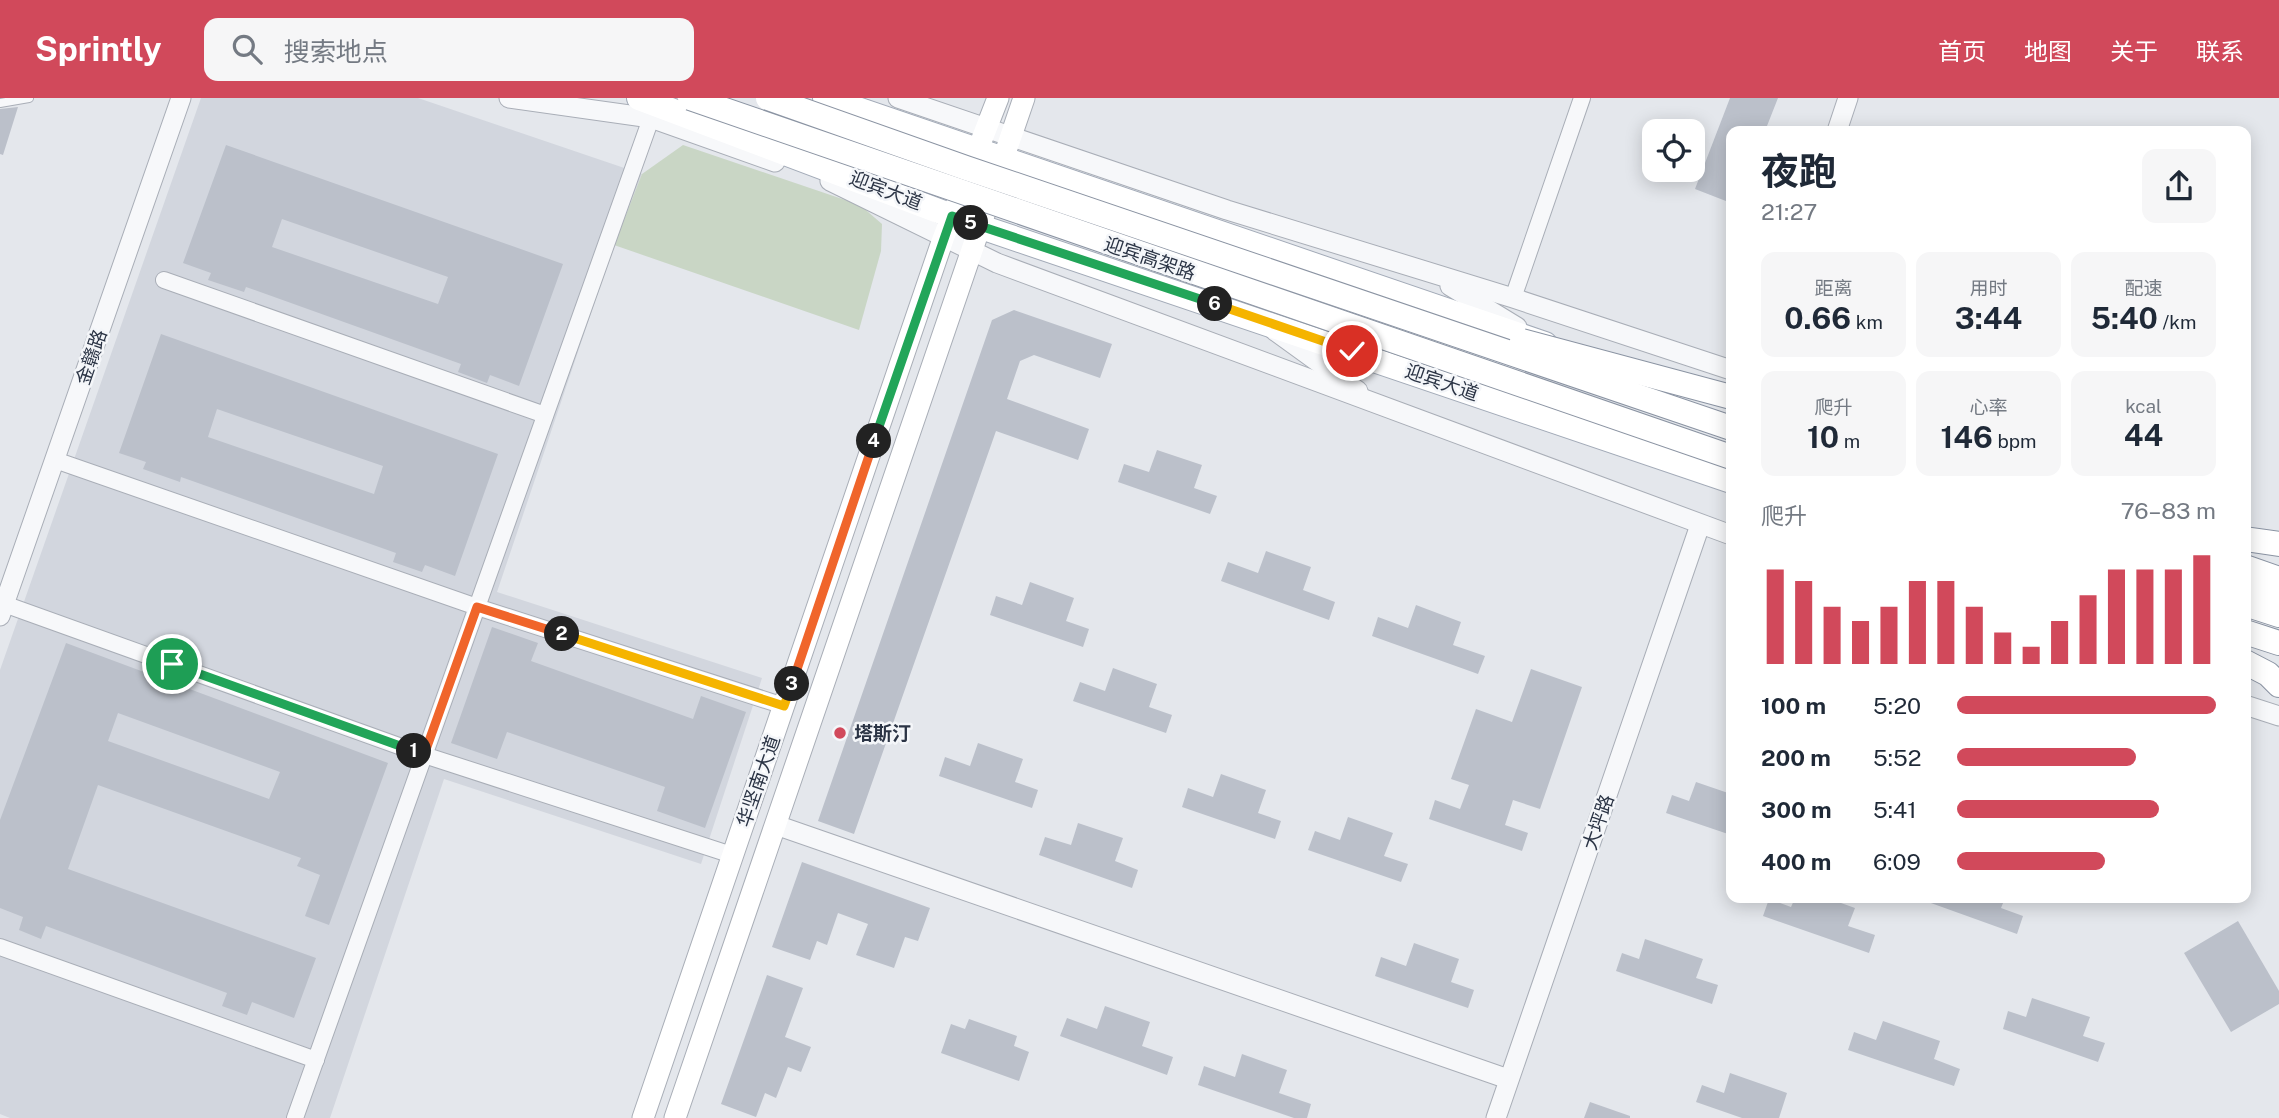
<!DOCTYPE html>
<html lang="zh">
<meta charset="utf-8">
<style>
body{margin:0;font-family:"Public Sans","Noto Sans SC",sans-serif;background:#f6f6f7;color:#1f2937;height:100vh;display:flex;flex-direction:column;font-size:26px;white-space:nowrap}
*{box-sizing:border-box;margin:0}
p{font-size:23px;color:#747a83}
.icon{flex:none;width:38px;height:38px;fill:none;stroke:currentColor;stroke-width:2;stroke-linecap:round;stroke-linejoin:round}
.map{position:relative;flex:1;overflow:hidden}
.sheet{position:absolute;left:1726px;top:28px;width:525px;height:777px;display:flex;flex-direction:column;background:#fff;border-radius:14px;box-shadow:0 4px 18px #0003}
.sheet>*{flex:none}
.fabs{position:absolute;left:1642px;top:21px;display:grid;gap:14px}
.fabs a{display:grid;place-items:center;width:63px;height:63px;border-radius:14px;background:#fff;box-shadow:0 4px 18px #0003;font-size:35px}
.pin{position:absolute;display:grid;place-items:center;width:60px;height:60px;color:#fff;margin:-30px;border:4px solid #fff;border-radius:50%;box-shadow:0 2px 7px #0007}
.km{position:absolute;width:35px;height:35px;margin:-18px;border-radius:50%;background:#222;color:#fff;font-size:19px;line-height:35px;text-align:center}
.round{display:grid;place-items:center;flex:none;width:74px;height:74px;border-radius:14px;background:#f6f6f7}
.summary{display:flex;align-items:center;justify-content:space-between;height:119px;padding:0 35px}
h1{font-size:38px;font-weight:700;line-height:52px}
.figures{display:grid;grid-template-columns:repeat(3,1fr);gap:10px;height:119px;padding:7px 35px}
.figures div{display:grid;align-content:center;border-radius:14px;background:#f6f6f7;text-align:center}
.figures b{font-size:30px;font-weight:700}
.figures small{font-size:19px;font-weight:400}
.figures p{font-size:19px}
.chart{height:196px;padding:14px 35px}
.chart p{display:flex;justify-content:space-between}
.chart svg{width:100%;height:126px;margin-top:7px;stroke:#d1495b;stroke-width:6}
ul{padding:0 35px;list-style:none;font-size:23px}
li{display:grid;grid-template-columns:112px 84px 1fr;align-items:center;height:52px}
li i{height:18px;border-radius:9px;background:#d1495b}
header{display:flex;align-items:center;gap:42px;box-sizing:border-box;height:98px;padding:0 35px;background:#d1495b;color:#fff}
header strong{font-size:33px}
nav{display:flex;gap:38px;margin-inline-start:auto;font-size:24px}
.search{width:490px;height:63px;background:#f6f6f7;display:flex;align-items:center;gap:18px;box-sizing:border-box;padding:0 24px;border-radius:14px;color:#747a83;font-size:26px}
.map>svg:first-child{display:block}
</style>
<header>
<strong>Sprintly</strong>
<div class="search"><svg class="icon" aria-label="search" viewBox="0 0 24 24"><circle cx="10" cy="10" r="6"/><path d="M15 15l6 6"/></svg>搜索地点</div>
<nav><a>首页</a><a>地图</a><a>关于</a><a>联系</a></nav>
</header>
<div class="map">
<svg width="2279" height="1020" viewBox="0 0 2279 1020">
<rect width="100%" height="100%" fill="#e4e7ec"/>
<polygon fill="#d2d6de" points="201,0 418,0 642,76 614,147 497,494 762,580 701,766 444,681 330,1020 10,1020 0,1016 0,572"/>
<polygon fill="#c9d6c5" points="683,47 860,107 882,126 881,153 859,232 614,147 642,76"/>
<g fill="#bbc0ca" fill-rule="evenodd">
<polygon points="1730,0 1778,0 1765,33 1731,33 1731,105 1695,91"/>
<polygon points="18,9 3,57 0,56 0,11"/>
<path d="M226 47 563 166 519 288 490 277 487 285 458 274 461 266 246 189 244 194 208 182 211 175 183 165ZM282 121 448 179 438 206 272 149Z"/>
<polygon points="1014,212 1112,246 1100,280 1034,257 1020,263 1007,301 1089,331 1078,362 996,333 854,736 818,723 992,222"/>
<path d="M161 236 498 356 455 478 425 467 422 474 393 464 396 455 181 379 180 384 143 371 146 364 119 355ZM217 311 383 368 374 396 208 339Z"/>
<polygon points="1157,352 1202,367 1194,390 1217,398 1210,416 1118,384 1124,366 1149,374"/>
<polygon points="1266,453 1311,469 1303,492 1335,504 1329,522 1221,483 1228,464 1258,475"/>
<polygon points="1030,484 1074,500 1066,523 1089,531 1083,549 990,517 996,498 1022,507"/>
<polygon points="1416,507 1461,524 1453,547 1485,558 1478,576 1372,538 1378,519 1408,530"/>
<polygon points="492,529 538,545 531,563 693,621 701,598 746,614 705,730 657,713 665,689 507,634 497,661 451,645"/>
<path d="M66 545 388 665 329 827 305 818 320 777 297 768 301 760 98 687 68 771 316 860 294 920 252 904 247 917 222 908 227 895 46 828 41 841 19 832 23 819 0 810V722ZM118 615 280 674 269 701 108 643Z"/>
<polygon points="1113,570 1157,586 1149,609 1172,617 1166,635 1073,603 1080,584 1105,593"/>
<polygon points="1531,571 1582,589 1540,711 1513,702 1505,727 1528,735 1522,753 1429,721 1435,702 1460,711 1469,687 1451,681 1476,611 1512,624"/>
<polygon points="978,645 1023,661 1015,684 1038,692 1032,710 939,678 945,659 970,668"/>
<polygon points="1221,676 1266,692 1258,715 1281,723 1275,741 1182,709 1188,690 1213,699"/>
<polygon points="1696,684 1731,696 1731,737 1666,715 1672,697 1689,703"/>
<polygon points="1348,719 1393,735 1384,758 1408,766 1401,784 1308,752 1315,733 1340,742"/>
<polygon points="1078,725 1123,740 1115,763 1138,772 1132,790 1039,757 1045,739 1071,747"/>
<polygon points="802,764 930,810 918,843 905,839 894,870 856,857 868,826 838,815 827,847 817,843 810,862 772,849"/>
<polygon points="1795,800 1827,800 1855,810 1848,828 1875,837 1869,855 1763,818 1769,801 1791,809"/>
<polygon points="1917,800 2005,800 2001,810 2023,818 2017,836"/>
<polygon points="2238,823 2279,893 2279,906 2231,934 2184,855"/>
<polygon points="1645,841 1703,861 1696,880 1718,887 1712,906 1616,873 1622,855 1639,861"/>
<polygon points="1414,845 1459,861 1451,884 1474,892 1468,910 1375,878 1381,859 1406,868"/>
<polygon points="767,877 803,890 785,939 811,949 801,974 788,969 776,1000 765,995 756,1019 721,1006"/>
<polygon points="2032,900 2090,919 2083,938 2105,945 2098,964 2003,931 2008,913 2026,919"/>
<polygon points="1105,908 1150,924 1142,948 1173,959 1167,977 1060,938 1067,920 1097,931"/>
<polygon points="969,921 1017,938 1014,948 1029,954 1019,983 941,955 951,926 965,931"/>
<polygon points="1883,923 1940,943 1934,961 1960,971 1954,988 1848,952 1854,934 1876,942"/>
<polygon points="1242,956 1287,972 1279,995 1311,1006 1307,1020 1294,1020 1198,987 1204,968 1235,979"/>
<polygon points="1730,975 1787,995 1779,1020 1742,1020 1696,1004 1702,987 1724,995"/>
<polygon points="1590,1004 1630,1018 1630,1020 1584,1020"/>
</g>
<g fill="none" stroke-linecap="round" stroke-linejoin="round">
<defs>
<polyline id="service" points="0,5 29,0"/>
<g id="minor">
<polyline points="164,182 545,317"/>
<polyline points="1513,200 1582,0"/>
<polyline points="55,362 477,509 784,608"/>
<polyline points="4,506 424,657 732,757"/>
<polyline points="0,849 316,962"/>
<polyline points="295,1020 654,12"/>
</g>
<g id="tertiary">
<polyline points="509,0 651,20 775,64"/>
<polyline points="898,0 1227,112 1513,200 1731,272"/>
<polyline points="1837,33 1848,0"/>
<polyline points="830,83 997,165 1731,437"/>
<polyline points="1450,188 1517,229"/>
<polyline points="1275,233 1358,293"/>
<polyline points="0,518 181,0"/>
<polyline points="2245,607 2279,618"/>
<polyline points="776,727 1508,981"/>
<polyline points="1496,1020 1700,427"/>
</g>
<g id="secondary">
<polyline points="643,1020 943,141 998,0"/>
<polyline points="675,1020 1024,0"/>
</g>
<g id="primary">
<polyline points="639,0 981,129 1731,383"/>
<polyline points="825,0 1545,246"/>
<polyline points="2245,487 2279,499"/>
</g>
<g id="trunk">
<polyline points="2245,441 2279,446"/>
<polyline points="2245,469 2279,481"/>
<polyline points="2245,506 2279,517"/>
<polyline points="2245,534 2279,545"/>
<polyline points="2245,564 2268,576 2279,587"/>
</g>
</defs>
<use href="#service" stroke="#a9aeb7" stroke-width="10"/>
<use href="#minor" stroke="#a9aeb7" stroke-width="18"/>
<use href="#tertiary" stroke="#a9aeb7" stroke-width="21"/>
<use href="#secondary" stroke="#a9aeb7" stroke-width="23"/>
<use href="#primary" stroke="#a3abb8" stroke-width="26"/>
<use href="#trunk" stroke="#8b94a3" stroke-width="26"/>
<use href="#service" stroke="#f7f8fa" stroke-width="8"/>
<use href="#minor" stroke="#f7f8fa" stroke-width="16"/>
<use href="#tertiary" stroke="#f7f8fa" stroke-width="19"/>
<use href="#secondary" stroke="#fff" stroke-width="21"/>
<use href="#primary" stroke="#fff" stroke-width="24"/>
<use href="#trunk" stroke="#fff" stroke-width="24"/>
<defs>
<g id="trunk-bridge">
<polyline points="690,0 1731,359"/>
<polyline points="768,0 966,70 1731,330"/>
<polyline points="1522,243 1731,299"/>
</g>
</defs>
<use href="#trunk-bridge" stroke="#8b94a3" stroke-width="26" stroke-linecap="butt"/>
<use href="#trunk-bridge" stroke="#fff" stroke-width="24"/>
</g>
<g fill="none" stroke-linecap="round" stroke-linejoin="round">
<defs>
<polyline id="split-1" points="172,566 414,653"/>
<polyline id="split-2" points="414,653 424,657 477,509 562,536"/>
<polyline id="split-3" points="562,536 784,608 792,586"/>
<polyline id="split-4" points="792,586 874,343"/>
<polyline id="split-5" points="874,343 952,118 971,125"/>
<polyline id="split-6" points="971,125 1215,206"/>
<polyline id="split-7" points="1215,206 1352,253"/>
</defs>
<use href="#split-1" stroke="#fff" stroke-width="14"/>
<use href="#split-2" stroke="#fff" stroke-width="14"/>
<use href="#split-3" stroke="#fff" stroke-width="14"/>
<use href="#split-4" stroke="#fff" stroke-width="14"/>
<use href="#split-5" stroke="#fff" stroke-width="14"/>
<use href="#split-6" stroke="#fff" stroke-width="14"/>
<use href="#split-7" stroke="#fff" stroke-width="14"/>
<use href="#split-1" stroke="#22a559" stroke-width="9"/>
<use href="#split-2" stroke="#f0652b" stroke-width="9"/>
<use href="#split-3" stroke="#f5b400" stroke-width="9"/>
<use href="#split-4" stroke="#f0652b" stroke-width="9"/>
<use href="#split-5" stroke="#22a559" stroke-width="9"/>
<use href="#split-6" stroke="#22a559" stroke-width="9"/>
<use href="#split-7" stroke="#f5b400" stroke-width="9"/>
</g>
<circle fill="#d1495b" stroke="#f4f6f9" stroke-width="2.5" cx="840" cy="635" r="7"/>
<g text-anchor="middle" stroke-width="5" stroke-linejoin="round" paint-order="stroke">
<g font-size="19" fill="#2b3445" stroke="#f4f6f9">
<text transform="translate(886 92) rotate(21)" y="7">迎宾大道</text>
<text transform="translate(1150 160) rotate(19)" y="7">迎宾高架路</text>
<text transform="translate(91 259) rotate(-71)" y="7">金赣路</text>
<text transform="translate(1442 284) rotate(19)" y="7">迎宾大道</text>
<text transform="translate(758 683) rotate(-71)" y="7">华坚南大道</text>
<text transform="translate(1598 724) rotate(-71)" y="7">大坪路</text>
</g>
<g font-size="19" font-weight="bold" fill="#2b3445" stroke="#f4f6f9" text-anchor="start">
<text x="854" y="642">塔斯汀</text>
</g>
</g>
</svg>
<div class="fabs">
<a><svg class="icon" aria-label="locate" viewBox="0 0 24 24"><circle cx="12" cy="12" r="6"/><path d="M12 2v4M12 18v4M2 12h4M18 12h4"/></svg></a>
</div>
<div class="pin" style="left:172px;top:566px;background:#1e9e55"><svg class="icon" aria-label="arrive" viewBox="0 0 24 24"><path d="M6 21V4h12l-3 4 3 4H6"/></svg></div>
<div class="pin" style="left:1352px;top:253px;background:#d93025"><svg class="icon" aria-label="check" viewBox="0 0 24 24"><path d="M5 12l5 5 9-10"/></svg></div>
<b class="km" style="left:414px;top:653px">1</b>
<b class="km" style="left:562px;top:536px">2</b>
<b class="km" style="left:792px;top:586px">3</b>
<b class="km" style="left:874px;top:343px">4</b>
<b class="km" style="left:971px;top:125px">5</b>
<b class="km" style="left:1215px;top:206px">6</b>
<section class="sheet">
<div class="summary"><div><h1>夜跑</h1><p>21:27</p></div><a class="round"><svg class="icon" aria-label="share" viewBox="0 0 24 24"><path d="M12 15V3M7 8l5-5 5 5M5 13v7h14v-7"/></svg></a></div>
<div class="figures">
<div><p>距离</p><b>0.66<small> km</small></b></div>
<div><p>用时</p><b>3:44</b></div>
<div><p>配速</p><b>5:40<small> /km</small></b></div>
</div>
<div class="figures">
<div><p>爬升</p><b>10<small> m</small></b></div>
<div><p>心率</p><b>146<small> bpm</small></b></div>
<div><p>kcal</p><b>44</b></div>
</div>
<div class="chart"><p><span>爬升</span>76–83 m</p>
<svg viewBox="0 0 160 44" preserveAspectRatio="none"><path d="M5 44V11M15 44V15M25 44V24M35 44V29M45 44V24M55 44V15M65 44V15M75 44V24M85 44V33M95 44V38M105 44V29M115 44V20M125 44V11M135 44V11M145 44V11M155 44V6"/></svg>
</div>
<ul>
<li><b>100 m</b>5:20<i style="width:100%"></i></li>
<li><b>200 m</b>5:52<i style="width:69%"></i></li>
<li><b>300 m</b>5:41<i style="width:78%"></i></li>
<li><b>400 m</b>6:09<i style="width:57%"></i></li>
</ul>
</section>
</div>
